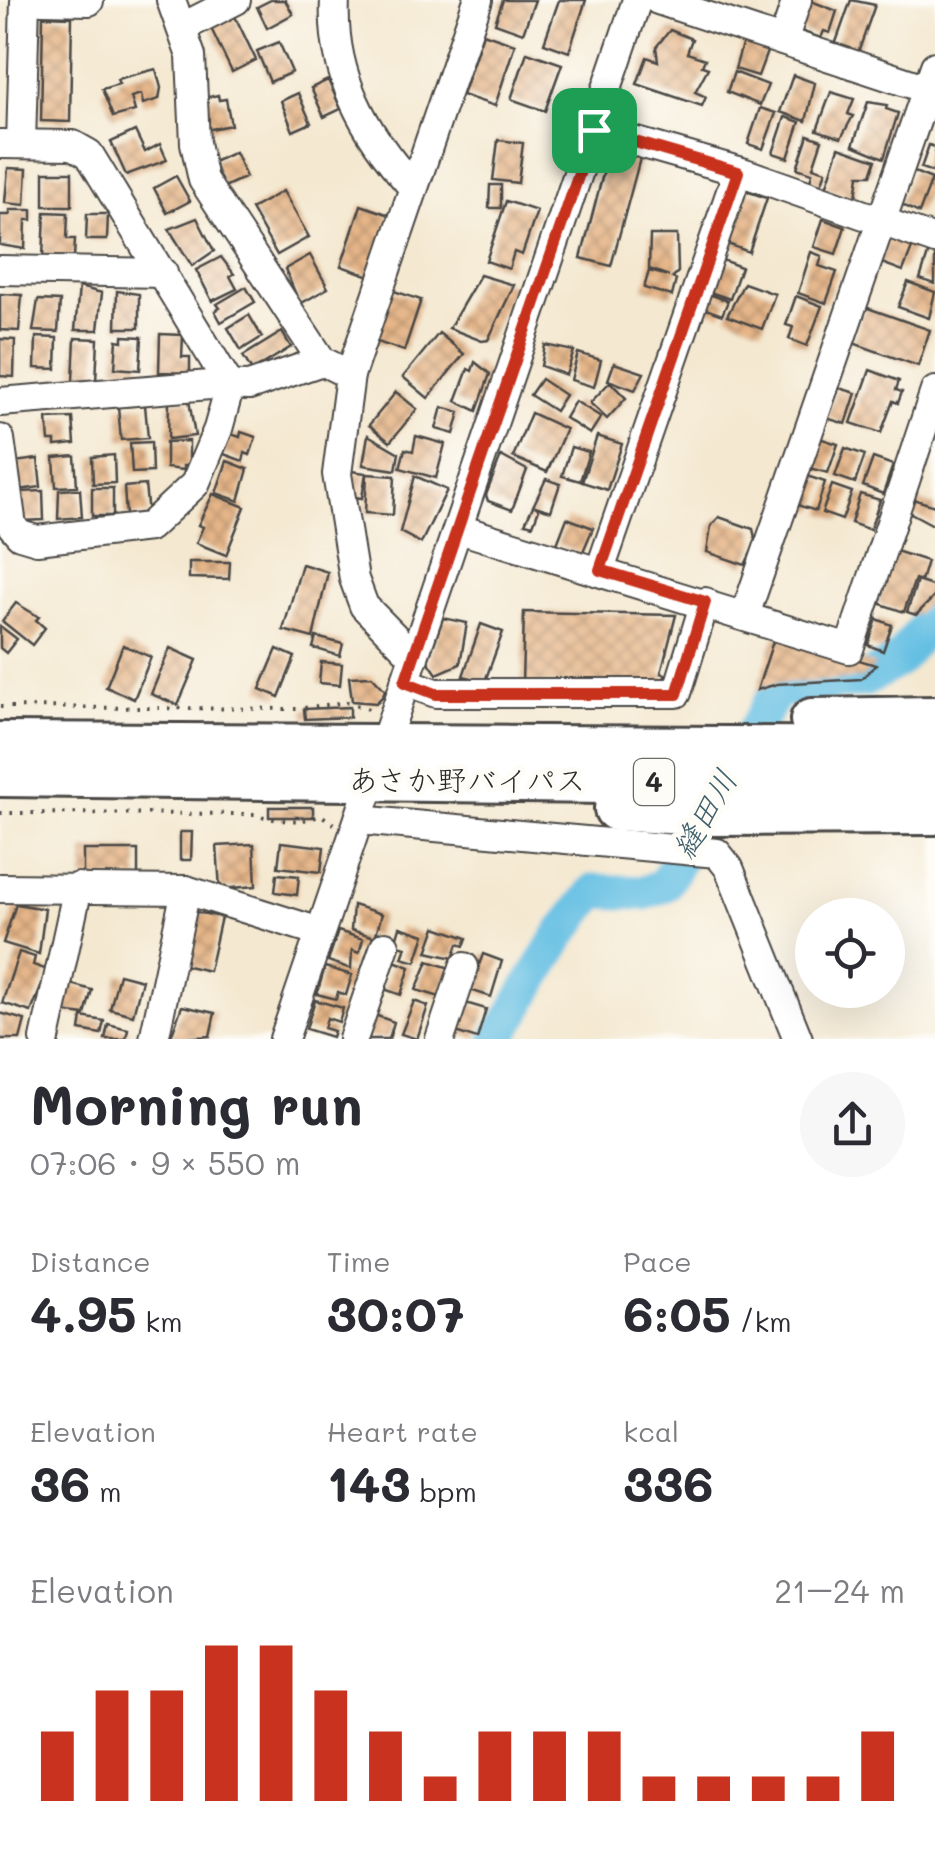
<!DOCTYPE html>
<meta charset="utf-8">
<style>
body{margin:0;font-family:Mali,"Klee One",sans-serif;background:#f7f7f7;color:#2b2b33;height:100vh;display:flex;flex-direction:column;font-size:38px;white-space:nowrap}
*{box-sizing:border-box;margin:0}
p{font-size:32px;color:#7c7c81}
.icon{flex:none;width:55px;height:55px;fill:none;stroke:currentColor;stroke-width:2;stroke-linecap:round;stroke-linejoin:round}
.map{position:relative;height:1039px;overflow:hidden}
.drawer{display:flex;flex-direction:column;background:#fff;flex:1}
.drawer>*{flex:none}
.controls{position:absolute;left:795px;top:898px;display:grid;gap:20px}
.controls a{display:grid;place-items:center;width:110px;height:110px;border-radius:50%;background:#fff;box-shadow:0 10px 40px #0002;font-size:50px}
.pin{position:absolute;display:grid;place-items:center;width:85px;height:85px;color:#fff;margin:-42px;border-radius:20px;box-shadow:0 5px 15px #0006}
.round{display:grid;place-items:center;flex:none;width:105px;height:105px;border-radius:52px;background:#f7f7f7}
.summary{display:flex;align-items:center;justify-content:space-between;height:170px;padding:0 30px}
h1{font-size:55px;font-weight:700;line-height:75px}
.figures{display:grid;grid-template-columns:repeat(3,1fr);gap:15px;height:170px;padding:10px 30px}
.figures div{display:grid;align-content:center}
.figures b{font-size:50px;font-weight:700}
.figures small{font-size:28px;font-weight:400}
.figures p{font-size:28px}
.chart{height:280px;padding:20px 30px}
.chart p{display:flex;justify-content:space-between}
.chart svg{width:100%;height:180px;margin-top:10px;stroke:#c8321e;stroke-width:6}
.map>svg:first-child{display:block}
</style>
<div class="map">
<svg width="935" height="1039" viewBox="0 0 935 1039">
<defs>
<pattern id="building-cross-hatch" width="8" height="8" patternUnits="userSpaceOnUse" patternTransform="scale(2.5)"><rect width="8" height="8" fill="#e6b689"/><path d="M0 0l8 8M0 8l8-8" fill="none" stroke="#bb9470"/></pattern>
</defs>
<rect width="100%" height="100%" fill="#fdfcf7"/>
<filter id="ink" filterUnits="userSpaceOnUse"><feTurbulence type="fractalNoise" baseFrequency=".01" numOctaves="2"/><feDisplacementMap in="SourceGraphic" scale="20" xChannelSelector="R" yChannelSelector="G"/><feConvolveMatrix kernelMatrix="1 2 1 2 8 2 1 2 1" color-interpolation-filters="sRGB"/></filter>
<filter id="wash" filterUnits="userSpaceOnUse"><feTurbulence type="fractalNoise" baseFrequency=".0048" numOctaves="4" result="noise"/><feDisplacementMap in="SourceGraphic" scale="40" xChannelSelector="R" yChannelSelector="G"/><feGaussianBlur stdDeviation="2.25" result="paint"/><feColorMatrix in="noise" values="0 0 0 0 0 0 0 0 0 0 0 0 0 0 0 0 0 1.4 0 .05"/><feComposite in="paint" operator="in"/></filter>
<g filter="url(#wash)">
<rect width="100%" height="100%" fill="#f4e8d0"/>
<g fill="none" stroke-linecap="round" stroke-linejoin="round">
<polyline stroke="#65bfe3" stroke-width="35" points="498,1039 559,937 594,891 644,893 664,885 777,691 864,680 899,660 935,613"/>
</g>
<g id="blocks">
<g fill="url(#building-cross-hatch)">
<polygon points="271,0 285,0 293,14 267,28 257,7"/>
<polygon points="503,0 535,0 523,33 495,23"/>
<polygon points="559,0 586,0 569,52 544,43"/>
<polygon points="851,0 875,5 858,53 835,45"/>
<polygon points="811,1 837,11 830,33 824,31 821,38 800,31"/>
<polygon points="232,10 256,60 232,72 208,22"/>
<polygon points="43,16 72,17 70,122 41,121"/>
<polygon points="670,30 692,39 687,53 705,59 702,66 708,68 695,92 706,97 702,106 637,84 647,57 658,61 656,47"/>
<polygon points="483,33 515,44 495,106 462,95"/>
<polygon points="743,41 768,49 758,76 735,69"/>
<polygon points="279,42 292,72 270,82 257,51"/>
<polygon points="527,52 562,64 545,111 511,99"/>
<polygon points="156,69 161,88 159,99 143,104 141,94 131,97 135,111 113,117 102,89 119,84 117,79"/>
<polygon points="734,72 768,85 760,105 727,92"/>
<polygon points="793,75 815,83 806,121 780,112"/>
<polygon points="328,80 341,109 324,117 311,88"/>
<polygon points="831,92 854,99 848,114 853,116 841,138 817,130"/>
<polygon points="298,93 311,123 293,131 281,101"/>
<polygon points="218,95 219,100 226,99 231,125 206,130 204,98"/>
<polygon points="868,102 887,105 886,109 898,113 884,158 853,145"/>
<polygon points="760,108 776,113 763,149 748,144"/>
<polygon points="785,117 800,122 788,158 773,153"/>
<polygon points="135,131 145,152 160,144 167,160 126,175 111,142"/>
<polygon points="808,135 822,140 813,167 826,171 821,185 810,182 812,173 797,168"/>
<polygon points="498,140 523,143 518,183 493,180"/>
<polygon points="611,143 642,151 611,266 581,258"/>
<polygon points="929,145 935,147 935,173 921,168"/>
<polygon points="839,147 876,160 871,175 859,175 856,198 826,188"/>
<polygon points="235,152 246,177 224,187 213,162"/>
<polygon points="8,168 27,169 25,205 5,203"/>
<polygon points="912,171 932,179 919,213 899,203"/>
<rect x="44" y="172" width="28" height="34"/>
<polygon points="176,176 190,201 167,213 154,188"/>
<polygon points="490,185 501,185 501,208 489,208"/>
<polygon points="743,190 767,198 749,252 725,243"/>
<polygon points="283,191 309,237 277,255 251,209"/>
<polygon points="506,201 537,211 522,255 514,252 509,269 486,261"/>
<polygon points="361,205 390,215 370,276 341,266"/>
<polygon points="10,210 32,210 32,220 26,220 25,249 0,245 0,215 10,215"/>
<polygon points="45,212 68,213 67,239 75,239 74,258 43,258"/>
<polygon points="87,214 108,214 107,240 86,240"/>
<polygon points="197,218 214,251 192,266 169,229"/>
<polygon points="823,219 845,227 836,254 814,247"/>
<polygon points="889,234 914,243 903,271 879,262"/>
<polygon points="650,235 677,235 678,272 672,278 676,280 672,296 644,288 649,271 669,276 649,269"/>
<polygon points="930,248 935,250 935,284 920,279"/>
<polygon points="811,252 822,256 819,266 837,272 826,303 798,293"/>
<polygon points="310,255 328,288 300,304 285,269"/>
<polygon points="221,257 234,274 230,276 237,289 212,301 196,270"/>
<polygon points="722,260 741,267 730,299 710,292"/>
<polygon points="480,275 514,285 488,340 482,341 449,328"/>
<polygon points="908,282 935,292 929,318 898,307"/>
<polygon points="744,283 775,294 762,329 727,316"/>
<polygon points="79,287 102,293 98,330 75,330"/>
<polygon points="246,287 255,302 221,322 215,311 220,308 217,304"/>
<polygon points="391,290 421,300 404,351 374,341"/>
<polygon points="117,291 139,294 139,328 116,328"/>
<polygon points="0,294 22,295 19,331 0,330"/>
<polygon points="709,294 728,301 722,315 703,308"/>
<polygon points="796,296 822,306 807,346 789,339 793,327 786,325"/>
<polygon points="38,300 60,301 58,332 33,331"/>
<polygon points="865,307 930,330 918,366 853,343"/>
<polygon points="249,315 262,337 241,350 228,328"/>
<polygon points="282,332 291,347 252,371 243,356"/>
<polygon points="439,333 464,354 428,398 403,377"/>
<polygon points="160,334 183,335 182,357 190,357 190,373 159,372"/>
<polygon points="123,336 142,337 140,370 115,368 117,340 123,341"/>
<polygon points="36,337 57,338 56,369 35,368"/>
<polygon points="75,338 98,339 96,382 73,381"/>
<polygon points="0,339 15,340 14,377 0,376"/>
<polygon points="545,345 574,351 566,375 541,366"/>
<polygon points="578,353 601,360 594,387 571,380"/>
<polygon points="475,362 490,374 477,411 456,401 468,369 472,371"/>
<polygon points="614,363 644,373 635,390 608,380"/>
<polygon points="870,370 899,381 896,390 902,392 898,403 893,401 881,433 851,423"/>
<polygon points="541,379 565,395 555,411 530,395"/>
<polygon points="610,382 626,398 607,419 590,403"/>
<polygon points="836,387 856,393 846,424 826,418"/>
<polygon points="396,392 417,409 390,442 369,425"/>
<polygon points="189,400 195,436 168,439 169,402"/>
<polygon points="575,401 601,417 590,434 565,418"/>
<polygon points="145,405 148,438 121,440 118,407"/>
<polygon points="442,407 460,412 454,434 436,429"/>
<polygon points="531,413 566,429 547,472 513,457"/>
<polygon points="73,418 75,444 55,446 55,441 49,441 47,419"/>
<polygon points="241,432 256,437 250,455 245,453 243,461 221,453 228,433 240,437"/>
<polygon points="368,435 399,453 396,470 363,465"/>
<polygon points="416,436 445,444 436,478 400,468 405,449 413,451"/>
<polygon points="597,436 622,444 607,490 582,482"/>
<polygon points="819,438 838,444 828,473 809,468"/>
<polygon points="189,441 189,466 183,466 183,470 166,468 166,442"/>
<polygon points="151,442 152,472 132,473 130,443"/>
<polygon points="571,447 589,452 580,481 562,476"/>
<polygon points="845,448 865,455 855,483 835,476"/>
<polygon points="114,455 115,483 93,484 92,457"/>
<polygon points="75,456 77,486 56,487 54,458"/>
<polygon points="501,456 527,470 512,510 488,501 486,495"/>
<polygon points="873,458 893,465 883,494 863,486"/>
<polygon points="38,459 41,487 18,490 14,462"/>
<polygon points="227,461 248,469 239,501 216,493"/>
<polygon points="351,471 366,473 362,498 347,496"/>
<polygon points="367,474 395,476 393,515 365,513"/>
<polygon points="415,476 447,490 421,543 400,532"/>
<polygon points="807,476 825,482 816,511 797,505"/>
<polygon points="546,479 560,484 551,511 535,506 539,509 533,525 525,523"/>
<polygon points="145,485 148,514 126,516 124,487"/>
<polygon points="832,485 852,492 842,520 822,513"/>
<rect x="92" y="488" width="21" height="28"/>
<polygon points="80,489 82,517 58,519 59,490"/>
<polygon points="43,491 44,520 22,521 21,492"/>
<polygon points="213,494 245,507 226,555 196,543 203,527 198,525"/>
<polygon points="860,494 880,500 870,530 851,523"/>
<polygon points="913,499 935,506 935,526 909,512"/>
<polygon points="719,517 753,529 756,542 745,565 707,552 711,526"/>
<polygon points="567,518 593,528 582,554 557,544"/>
<polygon points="896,551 927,561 921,581 915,579 904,612 878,603"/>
<polygon points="189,562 230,562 229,579 189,578"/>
<polygon points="302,564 328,572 313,638 283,630"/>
<polygon points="917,581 935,587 935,596 916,615 907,612"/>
<polygon points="16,603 39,617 36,620 45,628 32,645 2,621"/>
<polygon points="524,612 676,615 661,673 665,674 664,685 522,684"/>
<polygon points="443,618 467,623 460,664 437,674 428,661"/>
<polygon points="877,619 892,625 883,651 868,645"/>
<polygon points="481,624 503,632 485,681 463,676"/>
<polygon points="0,626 17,639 6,653 0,648"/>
<polygon points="775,635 876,665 861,679 777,684 757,690"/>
<polygon points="316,637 343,644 340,656 313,648"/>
<polygon points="123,645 151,657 134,699 106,687"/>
<polygon points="170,648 197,660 178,705 151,694"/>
<polygon points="277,649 295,657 279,697 260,689"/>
<polygon points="321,662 342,664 340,685 319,683"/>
<polygon points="372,676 385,690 382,697 376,703 352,701 349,677"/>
<polygon points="350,707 350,717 305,719 304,709"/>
<rect x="269" y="807" width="44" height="10"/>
<polygon points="180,832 192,832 191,860 180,860"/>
<polygon points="281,842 324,847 321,872 278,867"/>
<polygon points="254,844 256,886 220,889 217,846"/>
<rect x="83" y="850" width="55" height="29"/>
<polygon points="277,874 299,876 297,895 275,892"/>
<polygon points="16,904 45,909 39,954 3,943"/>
<polygon points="353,905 382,914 375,937 351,930"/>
<polygon points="196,912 221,917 209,971 183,965"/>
<polygon points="400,927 425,935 416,962 402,958 406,947 395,944"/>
<polygon points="436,927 467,938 464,946 458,944 453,958 427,952"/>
<polygon points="338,931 363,939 359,953 352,950 351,969 328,961"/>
<polygon points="19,952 35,957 33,965 48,970 31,1012 2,1003"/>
<polygon points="483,954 502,961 491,997 470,990"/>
<polygon points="394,961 410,967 401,995 384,989"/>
<polygon points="428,961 450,968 440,997 416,990"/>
<polygon points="325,967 352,975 346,995 338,992 336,999 317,994"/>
<polygon points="119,974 142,980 133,1015 110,1009"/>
<polygon points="67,983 92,990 85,1015 62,1012"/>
<polygon points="315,1000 343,1008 339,1022 327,1018 324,1028 334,1031 332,1037 306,1029"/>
<polygon points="414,1001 428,1006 417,1039 401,1034"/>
<polygon points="462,1002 486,1009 477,1039 455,1032"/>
<polygon points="182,1006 215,1013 210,1036 170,1039"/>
<polygon points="0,1013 25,1020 20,1039 0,1039"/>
<polygon points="372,1014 394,1022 389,1039 363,1039"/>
<polygon points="82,1017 104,1021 101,1034 80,1030"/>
<polygon points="108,1024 128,1029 126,1039 105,1039"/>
</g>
</g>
</g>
<g filter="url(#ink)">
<use href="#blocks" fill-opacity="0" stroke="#494744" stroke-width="2.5"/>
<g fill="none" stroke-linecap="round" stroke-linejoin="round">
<defs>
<g id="minor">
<polyline points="42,0 89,1"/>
<polyline points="171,0 191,56 195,143 203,180 322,361 350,375"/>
<path d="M335 0C331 74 364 133 412 186"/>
<polyline points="658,0 927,89"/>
<polyline points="183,27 236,0"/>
<polyline points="783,41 797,0"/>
<polyline points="595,130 745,173 935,240"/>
<polyline points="0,144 73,145 89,154 230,386 218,429 195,484 149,527 37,540 20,535 12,526 0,439"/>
<polyline points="21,144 25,0"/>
<polyline points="0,270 163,273"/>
<polyline points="0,402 210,385 249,386 322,361"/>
<polyline points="459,529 849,649 935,391"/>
<polyline points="600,570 738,171"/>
<polyline points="745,615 935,66"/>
<polyline points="414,657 364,606 354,579 337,474 350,375 478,0"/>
<polyline points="405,682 436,693 677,693 705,602"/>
<polyline points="359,820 717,853 729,868 798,1039"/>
<polyline points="0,888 186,890 320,932"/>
<polyline points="45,1039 78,887"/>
<polyline points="154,1039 186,890"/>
<polyline points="284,1039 637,0"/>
<polyline points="353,1039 385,946"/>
<polyline points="440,1039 464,967"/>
</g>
<g id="highway">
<polyline points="812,720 935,718"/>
<polyline points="0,744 935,749"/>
<polyline points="0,775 699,783 935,779"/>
<polyline points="616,809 702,814 935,813"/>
</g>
</defs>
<use href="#minor" stroke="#494744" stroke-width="32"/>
<use href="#highway" stroke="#494744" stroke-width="48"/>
<g stroke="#494744" stroke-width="4" stroke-dasharray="2.5 8" stroke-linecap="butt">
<polyline points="0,707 297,709 346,702 372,710"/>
<path d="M0 813 256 814C273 822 305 823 321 815L334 824"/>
</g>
<use href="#minor" stroke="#fff" stroke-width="28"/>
<use href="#highway" stroke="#fff" stroke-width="42"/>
</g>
</g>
<g fill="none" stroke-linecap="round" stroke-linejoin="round" filter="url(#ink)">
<defs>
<polygon id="route" points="594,130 738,172 600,570 705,602 677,694 436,694 405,682"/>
</defs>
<use href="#route" stroke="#fff" stroke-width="20"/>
<use href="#route" stroke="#c8321e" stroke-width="12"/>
</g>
<g text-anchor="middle" stroke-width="10" stroke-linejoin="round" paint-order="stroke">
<rect fill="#fdfcf7" stroke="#6a6a68" stroke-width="2.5" x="634" y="759" width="40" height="46" rx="8"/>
<g font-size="28" font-weight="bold" fill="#2b2b2b">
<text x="654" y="792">4</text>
</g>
<g font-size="30" fill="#2b2b2b" stroke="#fdfcf7">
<text x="467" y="791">あさか野バイパス</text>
</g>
<g font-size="32" font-style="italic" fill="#3f5f6b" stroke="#fdfcf7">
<text transform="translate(705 814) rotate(-60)" y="11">縫田川</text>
</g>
</g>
</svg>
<div class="controls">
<a><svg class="icon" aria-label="locate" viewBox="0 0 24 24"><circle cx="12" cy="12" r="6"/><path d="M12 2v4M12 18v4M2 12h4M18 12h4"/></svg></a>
</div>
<div class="pin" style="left:594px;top:130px;background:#1e9e55"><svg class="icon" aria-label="arrive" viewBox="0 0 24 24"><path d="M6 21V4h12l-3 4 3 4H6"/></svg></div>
</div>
<section class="drawer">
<div class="summary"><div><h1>Morning run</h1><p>07:06 · 9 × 550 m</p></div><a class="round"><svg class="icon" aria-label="share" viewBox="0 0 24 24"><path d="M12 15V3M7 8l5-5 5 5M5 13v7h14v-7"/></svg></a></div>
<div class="figures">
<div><p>Distance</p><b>4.95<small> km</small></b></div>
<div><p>Time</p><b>30:07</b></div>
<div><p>Pace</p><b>6:05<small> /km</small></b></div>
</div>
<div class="figures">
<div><p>Elevation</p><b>36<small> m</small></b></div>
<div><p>Heart rate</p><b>143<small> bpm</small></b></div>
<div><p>kcal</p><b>336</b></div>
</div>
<div class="chart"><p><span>Elevation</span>21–24 m</p>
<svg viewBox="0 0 160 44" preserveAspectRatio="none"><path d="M5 44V27M15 44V17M25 44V17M35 44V6M45 44V6M55 44V17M65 44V27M75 44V38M85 44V27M95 44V27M105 44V27M115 44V38M125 44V38M135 44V38M145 44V38M155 44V27"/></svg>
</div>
</section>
